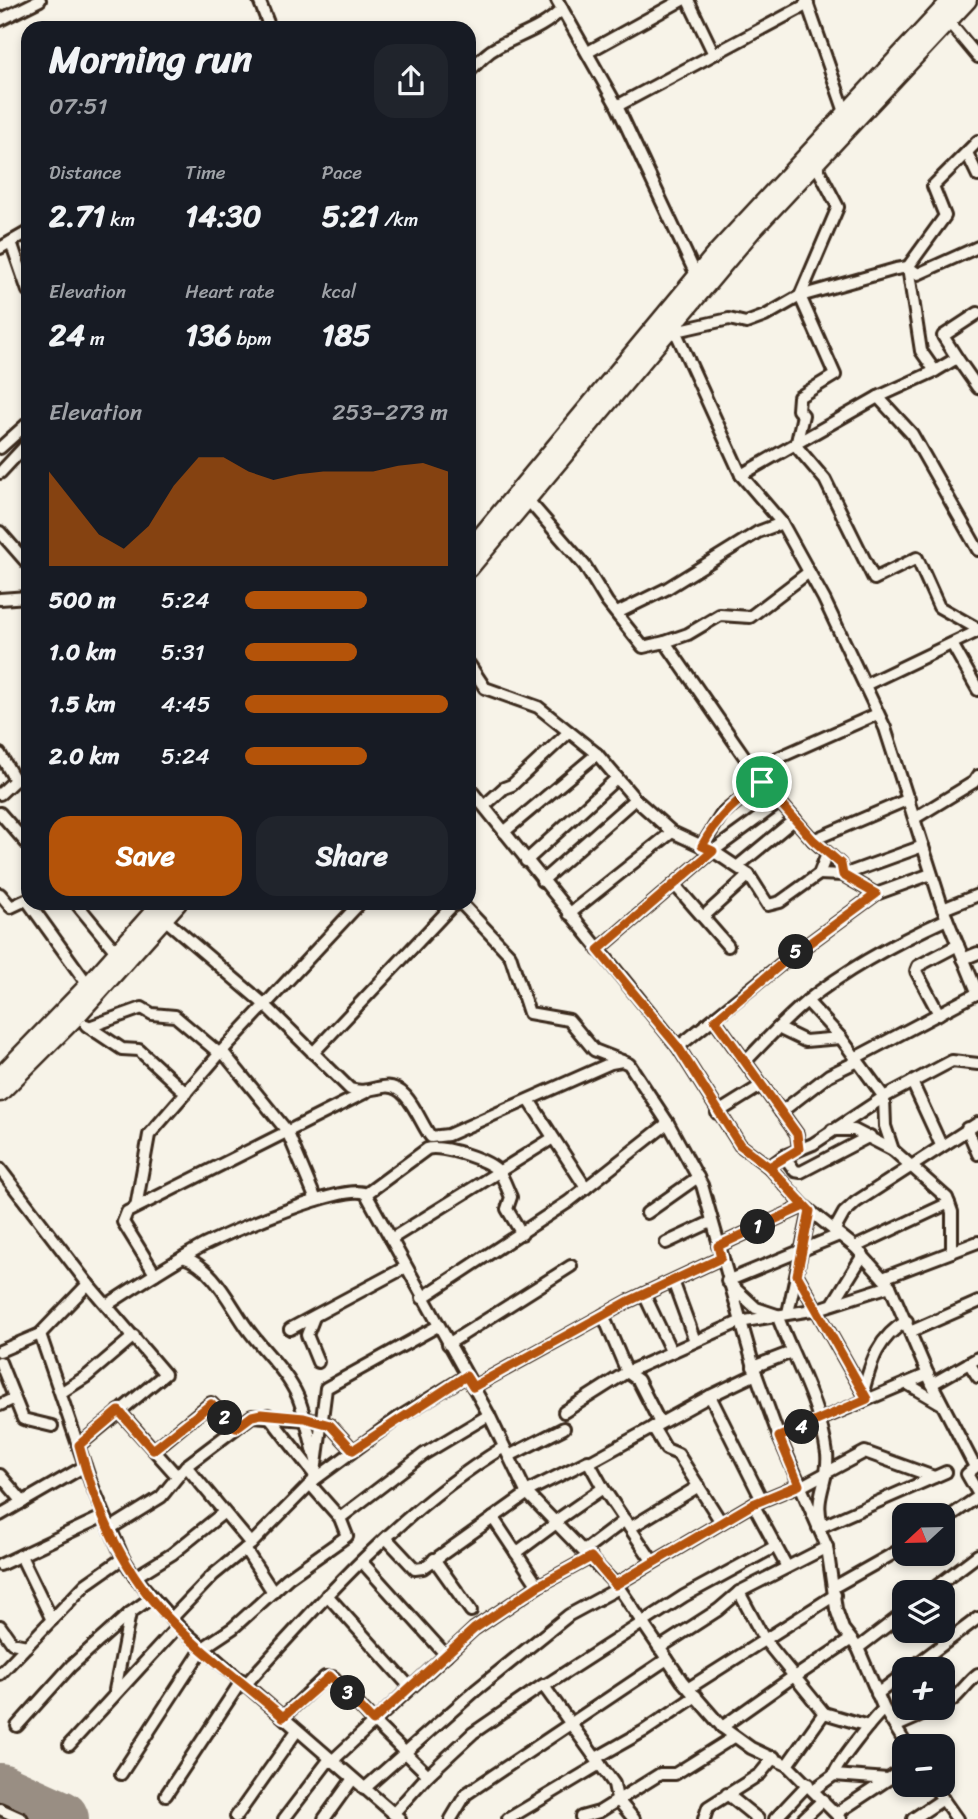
<!DOCTYPE html>
<meta charset="utf-8">
<style>
body{margin:0;font-family:Sriracha,sans-serif;background:#20242c;color:#f1f3f6;height:100vh;display:flex;flex-direction:column;font-size:26px;white-space:nowrap}
*{box-sizing:border-box;margin:0}
p{font-size:23px;color:#9ea1a6}
.icon{flex:none;width:38px;height:38px;fill:none;stroke:currentColor;stroke-width:2;stroke-linecap:round;stroke-linejoin:round}
.map{position:relative;flex:1;overflow:hidden}
.panel{position:absolute;left:21px;top:21px;width:455px;height:889px;display:flex;flex-direction:column;background:#171b24;border-radius:21px;box-shadow:0 4px 10px #0003}
.panel>*{flex:none}
.needle{width:46px;rotate:248deg}
.buttons{position:absolute;left:892px;top:1503px;display:grid;gap:14px}
.buttons a{display:grid;place-items:center;width:63px;height:63px;border-radius:14px;background:#171b24;box-shadow:0 4px 10px #0003;font-size:35px}
.pin{position:absolute;display:grid;place-items:center;width:60px;height:60px;color:#fff;margin:-30px;border:4px solid #fff;border-radius:50%;box-shadow:0 2px 7px #0007}
.km{position:absolute;width:35px;height:35px;margin:-18px;border-radius:50%;background:#222;color:#fff;font-size:19px;line-height:35px;text-align:center}
.round{display:grid;place-items:center;flex:none;width:74px;height:74px;border-radius:21px;background:#20242c}
.summary{display:flex;align-items:center;justify-content:space-between;height:119px;padding:0 28px}
h1{font-size:38px;font-weight:800;line-height:52px}
.figures{display:grid;grid-template-columns:repeat(3,1fr);gap:10px;height:119px;padding:7px 28px}
.figures div{display:grid;align-content:center}
.figures b{font-size:30px;font-weight:800}
.figures small{font-size:19px;font-weight:400}
.figures p{font-size:19px}
.chart{height:196px;padding:14px 28px}
.chart p{display:flex;justify-content:space-between}
.chart svg{width:100%;height:126px;margin-top:7px;fill:#b45309;opacity:.7}
.cta{display:flex;gap:14px;margin-top:auto;padding:14px 28px}
.cta a{flex:1;height:80px;border-radius:21px;background:#b45309;color:#fff;font-size:28px;font-weight:800;line-height:80px;text-align:center}
.cta a+a{background:#20242c;color:#f1f3f6}
ul{padding:0 28px;list-style:none;font-size:23px}
li{display:grid;grid-template-columns:112px 84px 1fr;align-items:center;height:52px}
li i{height:18px;border-radius:9px;background:#b45309}
.map>svg:first-child{display:block}
</style>
<div class="map">
<svg width="978" height="1819" viewBox="0 0 978 1819">
<rect width="100%" height="100%" fill="#f7f3e8"/>
<filter id="ink" filterUnits="userSpaceOnUse"><feTurbulence type="fractalNoise" baseFrequency=".0143" numOctaves="2"/><feDisplacementMap in="SourceGraphic" scale="14" xChannelSelector="R" yChannelSelector="G"/><feConvolveMatrix kernelMatrix="1 2 1 2 8 2 1 2 1" color-interpolation-filters="sRGB"/></filter>
<g filter="url(#ink)">
<g fill="none" stroke-linecap="round" stroke-linejoin="round">
<polyline stroke="#998e83" stroke-width="58" points="0,1792 60,1819"/>
<defs>
<g id="minor">
<polyline points="259,0 270,28"/>
<polyline points="557,0 617,106 697,277"/>
<polyline points="688,0 713,52"/>
<polyline points="806,0 845,112"/>
<polyline points="0,20 40,0"/>
<polyline points="948,21 978,57"/>
<polyline points="588,52 682,0"/>
<path d="M469 72C478 62 487 52 499 46 522 34 544 28 562 9"/>
<polyline points="617,106 808,4"/>
<polyline points="978,141 933,186 945,216 908,267 921,351 935,371 878,397 912,434 978,550"/>
<polyline points="967,153 978,176"/>
<polyline points="815,163 838,207 800,296 835,375 799,397 798,410 803,415 796,446 825,480 874,579 917,558 939,607 978,629"/>
<polyline points="11,242 28,291"/>
<polyline points="0,248 28,232"/>
<polyline points="673,326 741,475 782,523 824,599 885,728 943,909 978,994"/>
<polyline points="676,331 729,319 746,323 765,316 800,296 896,269 908,267 918,274 978,247"/>
<polyline points="957,358 943,336 978,313"/>
<polyline points="935,371 957,358 978,388"/>
<polyline points="0,448 28,423"/>
<polyline points="0,473 28,443"/>
<polyline points="741,475 878,397"/>
<polyline points="527,499 585,566 607,602 643,647 665,642 762,782 813,840 840,864 843,875"/>
<polyline points="0,532 28,564"/>
<polyline points="0,599 28,597"/>
<polyline points="617,613 666,589 758,532 782,523"/>
<polyline points="665,642 688,634 720,615 750,617 809,572"/>
<polyline points="952,644 978,690"/>
<polyline points="469,664 485,688 538,707 597,754 635,799 672,832 713,851 749,875 768,905 780,902 819,874 827,854"/>
<polyline points="865,685 978,631"/>
<polyline points="0,754 15,780 0,794"/>
<polyline points="753,769 875,715"/>
<polyline points="469,788 678,1047 740,1145 769,1167 804,1206 855,1247 890,1286 932,1384 975,1467"/>
<polyline points="484,806 504,788 512,785 569,732"/>
<polyline points="0,813 28,845"/>
<polyline points="915,818 974,782 978,776"/>
<polyline points="504,832 597,754"/>
<polyline points="813,840 909,799"/>
<polyline points="702,846 722,814 762,782"/>
<polyline points="526,861 617,778"/>
<polyline points="738,866 795,819"/>
<polyline points="819,874 843,875 923,846"/>
<polyline points="843,875 876,894"/>
<polyline points="542,881 635,799"/>
<polyline points="674,884 728,946"/>
<polyline points="0,894 11,907 28,899"/>
<polyline points="29,903 88,985"/>
<polyline points="76,903 117,953"/>
<polyline points="461,903 510,955 529,1013 569,1020 594,1050 622,1061"/>
<polyline points="943,909 978,895"/>
<polyline points="569,914 672,832"/>
<path d="M161 916 265 1005 350 1089C363 1093 370 1089 383 1087 408 1082 419 1122 431 1137L448 1135 611 1063 622 1061 629 1064 668 1123 702 1185 756 1374 779 1437 827 1547 836 1609 843 1629 858 1648 884 1709 907 1746"/>
<polyline points="703,917 749,875"/>
<polyline points="598,950 713,851 780,802"/>
<polyline points="963,959 978,953"/>
<polyline points="807,1001 841,1038 884,1097 885,1126 893,1150 947,1198 952,1212 952,1252"/>
<polyline points="939,1014 916,971 918,966 958,945"/>
<polyline points="715,1020 797,1134 799,1149"/>
<polyline points="86,1025 122,1049 139,1050 186,1093"/>
<polyline points="89,1027 142,1008 152,1014 175,1016 220,1054"/>
<polyline points="778,1028 805,1041 841,1038"/>
<polyline points="678,1047 785,961 876,894 931,874"/>
<polyline points="222,1051 287,1131 316,1200"/>
<polyline points="313,1053 452,906 460,903"/>
<polyline points="855,1058 978,993"/>
<path d="M745 1062C765 1041 785 1019 807 1001 848 968 899 941 947 919"/>
<polyline points="912,1082 941,1145"/>
<polyline points="529,1100 586,1188"/>
<polyline points="781,1112 829,1075 858,1061"/>
<polyline points="717,1113 762,1085"/>
<polyline points="967,1128 978,1154"/>
<polyline points="832,1130 854,1130 893,1150"/>
<polyline points="784,1156 795,1171 801,1172 870,1136"/>
<polyline points="769,1167 784,1156 813,1144 884,1097 952,1061 978,1064"/>
<polyline points="0,1169 88,1284 165,1374 79,1445"/>
<path d="M366 1194 427 1149C441 1144 490 1160 499 1172 504 1178 507 1189 511 1197L507 1209 522 1234"/>
<polyline points="136,1207 149,1135 222,1051 360,903"/>
<polyline points="647,1213 698,1177"/>
<polyline points="834,1231 844,1213 856,1202 978,1123"/>
<polyline points="391,1239 553,1138"/>
<polyline points="666,1243 711,1222"/>
<polyline points="718,1246 804,1206"/>
<polyline points="855,1247 949,1203"/>
<path d="M183 1257C214 1267 229 1303 247 1328 264 1352 286 1370 298 1397 306 1417 310 1439 316 1460"/>
<polyline points="155,1274 123,1222 127,1212 366,1092"/>
<polyline points="797,1275 867,1399"/>
<polyline points="883,1278 978,1242"/>
<polyline points="673,1281 695,1341"/>
<polyline points="644,1294 671,1351"/>
<polyline points="422,1298 568,1202 668,1123"/>
<polyline points="834,1302 863,1255"/>
<path d="M107 1305C139 1284 171 1263 204 1245 229 1233 347 1181 366 1194L489 1415 526 1492 619 1588 682 1681 722 1727 751 1748 787 1765 841 1819"/>
<polyline points="788,1313 810,1211"/>
<polyline points="314,1317 307,1335 318,1362"/>
<polyline points="290,1329 406,1267"/>
<polyline points="912,1331 978,1302"/>
<polyline points="40,1334 91,1483 123,1558 135,1577 178,1626 400,1819"/>
<polyline points="448,1344 571,1266"/>
<polyline points="0,1351 40,1334 88,1284"/>
<polyline points="0,1362 23,1419 52,1426"/>
<polyline points="969,1363 978,1377"/>
<polyline points="753,1367 792,1352"/>
<polyline points="906,1383 940,1403"/>
<polyline points="932,1384 978,1358"/>
<polyline points="473,1387 629,1301 721,1258"/>
<polyline points="62,1392 87,1376 134,1336"/>
<path d="M863 1392C871 1362 878 1337 907 1321"/>
<polyline points="710,1396 762,1500"/>
<polyline points="0,1405 13,1399"/>
<polyline points="119,1411 177,1476"/>
<polyline points="564,1412 627,1372 603,1315"/>
<polyline points="268,1415 314,1474"/>
<polyline points="660,1423 638,1380 627,1372 739,1322 818,1309 890,1286"/>
<polyline points="653,1427 666,1449 678,1454 721,1522"/>
<polyline points="779,1437 928,1374"/>
<polyline points="154,1450 211,1403 236,1428"/>
<polyline points="509,1456 564,1428"/>
<polyline points="590,1462 710,1396 756,1374"/>
<polyline points="978,1465 967,1474 978,1493"/>
<polyline points="186,1466 251,1544"/>
<polyline points="0,1475 23,1502"/>
<polyline points="314,1480 326,1388 438,1326"/>
<polyline points="800,1487 865,1452 934,1477"/>
<polyline points="526,1492 588,1461 603,1488 653,1562"/>
<polyline points="0,1515 85,1466"/>
<polyline points="340,1518 424,1454 489,1415"/>
<polyline points="493,1518 538,1586"/>
<polyline points="943,1521 978,1497"/>
<polyline points="554,1522 603,1488"/>
<path d="M822 1523C813 1498 830 1479 827 1454 821 1407 794 1359 777 1315L756 1308 727 1281 839 1235"/>
<polyline points="111,1528 161,1497 186,1466 252,1416 320,1421 330,1425 353,1450"/>
<polyline points="630,1528 699,1486"/>
<polyline points="818,1528 946,1472"/>
<polyline points="387,1539 415,1569 423,1568 528,1493"/>
<polyline points="245,1549 273,1592"/>
<polyline points="584,1551 625,1520"/>
<polyline points="516,1553 555,1524"/>
<polyline points="21,1556 52,1620"/>
<polyline points="434,1559 471,1611"/>
<polyline points="362,1562 446,1655"/>
<polyline points="0,1565 104,1516"/>
<polyline points="787,1567 753,1504 799,1485"/>
<polyline points="135,1577 172,1554 223,1513"/>
<polyline points="615,1585 753,1504"/>
<polyline points="834,1587 905,1547"/>
<polyline points="739,1592 764,1639 824,1713 868,1726"/>
<polyline points="929,1592 978,1555"/>
<polyline points="327,1595 410,1687"/>
<polyline points="171,1619 213,1575 251,1544 314,1480 398,1418 466,1376"/>
<polyline points="0,1626 12,1643 27,1646"/>
<polyline points="659,1648 718,1610 739,1592 827,1547"/>
<polyline points="858,1648 905,1612"/>
<polyline points="909,1670 978,1618"/>
<polyline points="0,1674 86,1584 123,1558"/>
<polyline points="795,1677 850,1640"/>
<path d="M246 1684C324 1597 404 1508 504 1447"/>
<polyline points="546,1685 684,1596 776,1546"/>
<polyline points="689,1688 835,1595"/>
<polyline points="115,1690 130,1613 151,1598"/>
<polyline points="877,1694 905,1673"/>
<path d="M943 1706C957 1700 966 1683 978 1674"/>
<polyline points="283,1717 325,1677 333,1677 373,1721 428,1775"/>
<polyline points="17,1726 71,1666 130,1613"/>
<polyline points="897,1726 938,1708"/>
<polyline points="722,1727 794,1676"/>
<polyline points="69,1745 178,1626"/>
<polyline points="596,1758 644,1731 696,1696"/>
<polyline points="331,1762 474,1629 538,1586 591,1557"/>
<polyline points="787,1765 824,1713"/>
<polyline points="121,1774 203,1648 233,1628 288,1578 347,1536 340,1518 310,1484"/>
<path d="M834 1775C835 1766 875 1716 884 1709"/>
<polyline points="933,1785 957,1819"/>
<polyline points="364,1789 476,1690 569,1615 619,1588"/>
<polyline points="813,1790 834,1775 888,1779"/>
<polyline points="727,1794 758,1819"/>
<polyline points="166,1795 242,1680"/>
<polyline points="0,1809 22,1819"/>
<polyline points="837,1813 905,1768"/>
<polyline points="393,1814 428,1775 473,1733 543,1685 614,1784 617,1799 634,1819"/>
<polyline points="236,1817 296,1732"/>
<polyline points="581,1817 599,1812 660,1774 675,1774 734,1737"/>
<polyline points="284,1819 329,1760"/>
<polyline points="324,1819 352,1780"/>
<polyline points="451,1819 466,1794 667,1659"/>
<polyline points="508,1819 600,1764"/>
<polyline points="704,1819 708,1807 760,1774 774,1757"/>
<polyline points="775,1819 808,1784"/>
<polyline points="803,1819 823,1800"/>
<polyline points="913,1819 943,1799"/>
</g>
<g id="highway">
<polyline points="469,550 715,254 951,0"/>
<polyline points="469,569 752,231 968,0"/>
<polyline points="0,1076 88,985 161,903"/>
<polyline points="0,1093 76,1017 178,903"/>
</g>
</defs>
<use href="#minor" stroke="#3b2a1e" stroke-width="16"/>
<use href="#highway" stroke="#3b2a1e" stroke-width="21"/>
<use href="#minor" stroke="#f7f3e8" stroke-width="10"/>
<use href="#highway" stroke="#f7f3e8" stroke-width="16"/>
</g>
</g>
<g fill="none" stroke-linecap="round" stroke-linejoin="round" filter="url(#ink)">
<defs>
<path id="route" d="M762 782C735 803 719 815 702 846L713 851 598 950 678 1047 740 1145 769 1167 804 1206 718 1246 721 1258 629 1301 473 1387 466 1376 353 1450 330 1425 304 1418 261 1414 252 1416 236 1428 211 1404 153 1450 119 1411 79 1445C94 1503 119 1562 158 1607 194 1648 242 1681 283 1717L330 1676 373 1721 474 1629 538 1586 591 1557 615 1585 753 1504 799 1485 779 1437 867 1399 797 1275 810 1211 769 1167 799 1149 797 1134 715 1020 785 961 876 894 843 875 841 864 813 840 762 782"/>
</defs>
<use href="#route" stroke="#fff" stroke-width="14"/>
<use href="#route" stroke="#b45309" stroke-width="9"/>
</g>
</svg>
<div class="buttons">
<a><svg class="needle" viewBox="-14 -14 28 28"><path d="M0-13l5 13h-10z" fill="#e53935"/><path d="M0 13l5-13h-10z" fill="#9ea1a6"/></svg></a>
<a><svg class="icon" aria-label="layers" viewBox="0 0 24 24"><path d="M12 4l9 5-9 5-9-5zM3 14l9 5 9-5"/></svg></a>
<a>+</a>
<a>−</a>
</div>
<div class="pin" style="left:762px;top:782px;background:#1e9e55"><svg class="icon" aria-label="arrive" viewBox="0 0 24 24"><path d="M6 21V4h12l-3 4 3 4H6"/></svg></div>
<b class="km" style="left:758px;top:1227px">1</b>
<b class="km" style="left:225px;top:1418px">2</b>
<b class="km" style="left:348px;top:1693px">3</b>
<b class="km" style="left:802px;top:1427px">4</b>
<b class="km" style="left:796px;top:952px">5</b>
<section class="panel">
<div class="summary"><div><h1>Morning run</h1><p>07:51</p></div><a class="round"><svg class="icon" aria-label="share" viewBox="0 0 24 24"><path d="M12 15V3M7 8l5-5 5 5M5 13v7h14v-7"/></svg></a></div>
<div class="figures">
<div><p>Distance</p><b>2.71<small> km</small></b></div>
<div><p>Time</p><b>14:30</b></div>
<div><p>Pace</p><b>5:21<small> /km</small></b></div>
</div>
<div class="figures">
<div><p>Elevation</p><b>24<small> m</small></b></div>
<div><p>Heart rate</p><b>136<small> bpm</small></b></div>
<div><p>kcal</p><b>185</b></div>
</div>
<div class="chart"><p><span>Elevation</span>253–273 m</p>
<svg viewBox="0 0 160 44" preserveAspectRatio="none"><path d="M0 44V11L10 22L20 33L30 38L40 30L50 16L60 6L70 6L80 11L90 14L100 12L110 11L120 11L130 11L140 9L150 8L160 11V44z"/></svg>
</div>
<ul>
<li><b>500 m</b>5:24<i style="width:60%"></i></li>
<li><b>1.0 km</b>5:31<i style="width:55%"></i></li>
<li><b>1.5 km</b>4:45<i style="width:100%"></i></li>
<li><b>2.0 km</b>5:24<i style="width:60%"></i></li>
</ul>
<div class="cta"><a>Save</a><a>Share</a></div>
</section>
</div>
